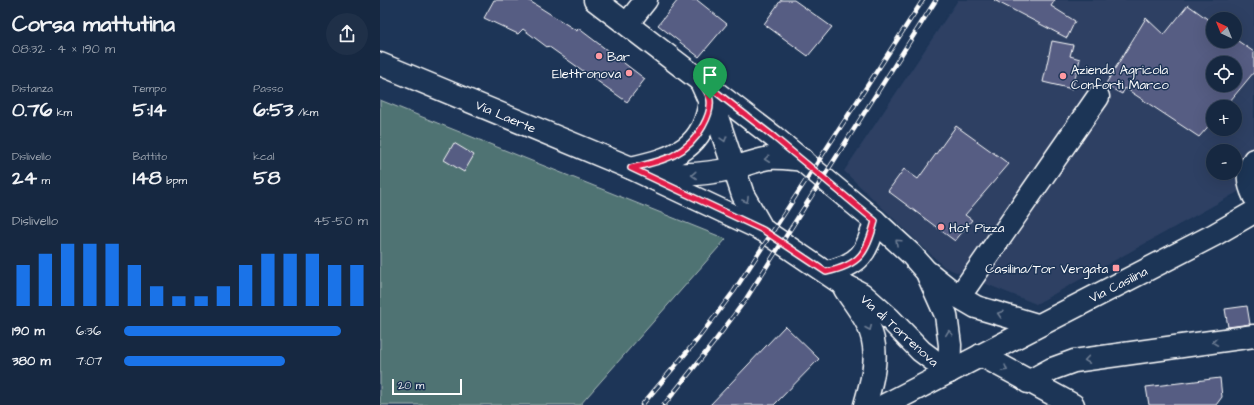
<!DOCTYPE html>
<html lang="it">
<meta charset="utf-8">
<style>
body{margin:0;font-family:"Architects Daughter",sans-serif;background:#1f3048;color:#f1f3f6;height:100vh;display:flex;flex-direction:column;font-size:15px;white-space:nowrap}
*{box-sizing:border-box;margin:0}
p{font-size:13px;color:#9ea6b1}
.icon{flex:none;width:22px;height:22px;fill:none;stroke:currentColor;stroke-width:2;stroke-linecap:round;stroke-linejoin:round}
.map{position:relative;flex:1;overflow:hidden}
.panel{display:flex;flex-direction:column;background:#162841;width:380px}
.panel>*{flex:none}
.needle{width:26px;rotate:317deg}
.tools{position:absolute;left:826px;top:12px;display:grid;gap:8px}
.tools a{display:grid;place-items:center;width:36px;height:36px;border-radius:50%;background:#162841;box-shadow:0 4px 16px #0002,0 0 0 1px #35445a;font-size:20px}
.scale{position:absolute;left:12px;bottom:10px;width:70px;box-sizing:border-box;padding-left:4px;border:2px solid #fff;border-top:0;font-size:11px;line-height:14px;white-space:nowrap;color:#fff;-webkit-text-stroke:3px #1d3557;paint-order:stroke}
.pin{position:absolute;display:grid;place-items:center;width:34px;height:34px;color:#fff;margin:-41px -17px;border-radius:50% 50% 50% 0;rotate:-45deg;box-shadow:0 0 4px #0007}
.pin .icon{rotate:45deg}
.round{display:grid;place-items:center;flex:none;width:42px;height:42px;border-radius:21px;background:#1f3048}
.headline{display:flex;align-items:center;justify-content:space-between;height:68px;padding:0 12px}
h1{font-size:22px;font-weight:800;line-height:30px}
.stats{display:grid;grid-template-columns:repeat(3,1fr);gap:6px;height:68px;padding:4px 12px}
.stats div{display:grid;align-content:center}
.stats b{font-size:20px;font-weight:800}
.stats small{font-size:11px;font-weight:400}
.stats p{font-size:11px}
.chart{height:112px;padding:8px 12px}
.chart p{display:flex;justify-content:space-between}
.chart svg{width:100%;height:72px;margin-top:4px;stroke:#1a73e8;stroke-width:6}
ul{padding:0 12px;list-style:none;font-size:13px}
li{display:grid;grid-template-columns:64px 48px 1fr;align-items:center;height:30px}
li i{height:10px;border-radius:5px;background:#1a73e8}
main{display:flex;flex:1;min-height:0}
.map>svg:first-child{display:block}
</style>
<main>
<section class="panel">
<div class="headline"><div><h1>Corsa mattutina</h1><p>08:32 · 4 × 190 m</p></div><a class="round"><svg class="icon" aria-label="share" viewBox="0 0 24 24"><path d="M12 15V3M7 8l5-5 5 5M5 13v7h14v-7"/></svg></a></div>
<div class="stats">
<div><p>Distanza</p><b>0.76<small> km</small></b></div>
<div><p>Tempo</p><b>5:14</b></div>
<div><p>Passo</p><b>6:53<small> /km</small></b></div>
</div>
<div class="stats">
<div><p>Dislivello</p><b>24<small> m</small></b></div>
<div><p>Battito</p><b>148<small> bpm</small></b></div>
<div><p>kcal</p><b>58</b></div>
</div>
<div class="chart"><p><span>Dislivello</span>45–50 m</p>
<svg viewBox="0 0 160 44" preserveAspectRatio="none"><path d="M5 44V19M15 44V12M25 44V6M35 44V6M45 44V6M55 44V19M65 44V32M75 44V38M85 44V38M95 44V32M105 44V19M115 44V12M125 44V12M135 44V12M145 44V19M155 44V19"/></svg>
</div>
<ul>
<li><b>190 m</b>6:36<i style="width:89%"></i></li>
<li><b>380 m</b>7:07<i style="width:66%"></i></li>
</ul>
</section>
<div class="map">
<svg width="874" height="405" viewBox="0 0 874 405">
<rect width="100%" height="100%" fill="#1d3557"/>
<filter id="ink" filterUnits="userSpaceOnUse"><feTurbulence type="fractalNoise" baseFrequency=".025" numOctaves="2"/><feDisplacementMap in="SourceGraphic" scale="8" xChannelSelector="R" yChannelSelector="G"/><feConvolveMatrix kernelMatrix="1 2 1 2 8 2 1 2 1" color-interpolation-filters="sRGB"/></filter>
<g filter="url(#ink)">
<path fill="#2e4164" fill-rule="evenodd" d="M578 0H874V183L656 304 564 267 464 171ZM833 19H855V41H833ZM833 63H855V85H833ZM833 107H855V129H833ZM833 151H855V173H833Z"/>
<polygon fill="#507373" stroke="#a8b9b9" points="0,100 346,239 200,405 0,405"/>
<g fill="#575d83" stroke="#fff" fill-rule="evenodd">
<polygon points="114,0 148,0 197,31 198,28 265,79 247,102 168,46 167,47 143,29 138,34 104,18"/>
<polygon points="298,0 317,0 347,24 319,57 278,25"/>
<polygon points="401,0 414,0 452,27 428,56 384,24"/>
<polygon points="614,0 675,0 671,6 695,21 687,38"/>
<path d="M808 5 833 23V41H855V39L874 52V72L845 107H833V121L819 137 745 88 742 94 725 85 766 18 784 35ZM833 63H855V85H833Z"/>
<polygon points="672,41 693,45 690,56 700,59 692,89 663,82"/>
<polygon points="576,126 629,164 585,215 592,220 575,241 508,191 524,169 538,179"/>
<polygon points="74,143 94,155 84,172 64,160"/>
<polygon points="867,306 870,324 848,327 845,309"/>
<polygon points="405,326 439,359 394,405 330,405"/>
<polygon points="840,378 842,397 836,405 769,405 766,387"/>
</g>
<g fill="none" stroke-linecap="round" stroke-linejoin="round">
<defs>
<g id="street">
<polyline points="247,24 266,0"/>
<path d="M874 160C866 172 868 183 874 196"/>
<path d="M251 168C294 158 325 149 330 99"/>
<path d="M446 272C480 265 487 253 495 221"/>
<polyline points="579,297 718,97"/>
<polyline points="601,355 693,405"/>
<polyline points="648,382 672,369 694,361 874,336"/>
</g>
<g id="secondary">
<polyline points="215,0 394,137 495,221 531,254 545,270 579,297 596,307 657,325"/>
<polyline points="0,64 251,168 383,230"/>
<polyline points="321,82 338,120 363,195 383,230 461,283 482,294 509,318 541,351 569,372"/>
<path d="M274 172C302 176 326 175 353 168 365 165 377 160 389 158 400 157 412 159 423 160"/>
<polyline points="548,275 566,315 570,345 569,372"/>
<path d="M465 289C472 300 481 311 487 323 501 350 493 378 485 405"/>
</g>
<polyline id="primary" points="505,405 834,235 874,212"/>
</defs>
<use href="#street" stroke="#fff" stroke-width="25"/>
<use href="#secondary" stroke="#fff" stroke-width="25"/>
<use href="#primary" stroke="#fff" stroke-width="25"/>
<use href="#street" stroke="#1d3557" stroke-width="22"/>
<use href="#secondary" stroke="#1d3557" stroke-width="22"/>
<use href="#primary" stroke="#1d3557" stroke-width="22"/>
<defs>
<g id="rail">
<polyline points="262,405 317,340 354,291 543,0"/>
<polyline points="284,405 335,341 366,299 556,0"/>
</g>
</defs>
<use href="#rail" stroke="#fff" stroke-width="4.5"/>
<use href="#rail" stroke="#1d3557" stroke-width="3" stroke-dasharray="9" stroke-linecap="butt"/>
</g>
<defs><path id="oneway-chevron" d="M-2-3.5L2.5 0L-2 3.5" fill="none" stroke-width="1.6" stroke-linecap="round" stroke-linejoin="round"/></defs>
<g stroke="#6c7c92">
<use href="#oneway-chevron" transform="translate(344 139) rotate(73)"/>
<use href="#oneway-chevron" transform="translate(387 159) rotate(174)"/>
<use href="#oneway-chevron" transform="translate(314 175) rotate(176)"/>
<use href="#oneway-chevron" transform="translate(366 200) rotate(61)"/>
<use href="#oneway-chevron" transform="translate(518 242) rotate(-137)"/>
<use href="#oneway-chevron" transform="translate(620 314) rotate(-163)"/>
<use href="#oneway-chevron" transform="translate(489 328) rotate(67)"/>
<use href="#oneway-chevron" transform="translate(569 333) rotate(-96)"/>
<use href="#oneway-chevron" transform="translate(835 342) rotate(172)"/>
<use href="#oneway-chevron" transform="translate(707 360) rotate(172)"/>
<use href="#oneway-chevron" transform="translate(625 369) rotate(30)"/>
</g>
</g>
<g fill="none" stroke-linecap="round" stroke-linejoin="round" filter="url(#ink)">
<defs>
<path id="route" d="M318 78 394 137 495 221C487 253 480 265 446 272L383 230 251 168C282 161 307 156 323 126 327 119 331 108 330 100 329 92 322 84 318 78Z"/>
</defs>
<use href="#route" stroke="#fff" stroke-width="8"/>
<use href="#route" stroke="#e11d48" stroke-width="5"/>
</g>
<g fill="#ff9aa2" stroke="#1d3557" stroke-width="1.5">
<circle cx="219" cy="56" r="4"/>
<circle cx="249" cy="73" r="4"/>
<circle cx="683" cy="76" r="4"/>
<circle cx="561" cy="227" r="4"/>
<rect x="732" y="264" width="8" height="8" rx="2"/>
</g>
<g text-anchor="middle" stroke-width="3" stroke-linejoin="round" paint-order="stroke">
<g font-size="13" fill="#fff" stroke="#1d3557" text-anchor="start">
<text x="227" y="61">Bar</text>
<text x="691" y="74">Azienda Agricola<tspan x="691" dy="15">Conforti Marco</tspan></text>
<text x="241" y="78" text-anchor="end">Elettronova</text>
<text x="569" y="232">Hot Pizza</text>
<text x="728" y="273" text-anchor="end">Casilina/Tor Vergata</text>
</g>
<g font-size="13" fill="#fff" stroke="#1d3557">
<text transform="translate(126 116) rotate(23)" y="5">Via Laerte</text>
<text transform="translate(738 284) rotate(-27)" y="5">Via Casilina</text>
<text transform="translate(520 330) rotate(42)" y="5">Via di Torrenova</text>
</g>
</g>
</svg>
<div class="tools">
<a><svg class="needle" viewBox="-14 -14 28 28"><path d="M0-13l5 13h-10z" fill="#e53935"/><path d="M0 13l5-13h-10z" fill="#9ea6b1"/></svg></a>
<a><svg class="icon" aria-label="locate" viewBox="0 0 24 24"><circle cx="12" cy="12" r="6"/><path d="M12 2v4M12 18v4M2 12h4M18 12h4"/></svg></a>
<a>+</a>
<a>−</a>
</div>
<div class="scale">20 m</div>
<div class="pin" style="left:330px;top:99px;background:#1e9e55"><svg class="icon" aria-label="arrive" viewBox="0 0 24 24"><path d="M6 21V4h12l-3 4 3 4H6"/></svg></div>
</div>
</main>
